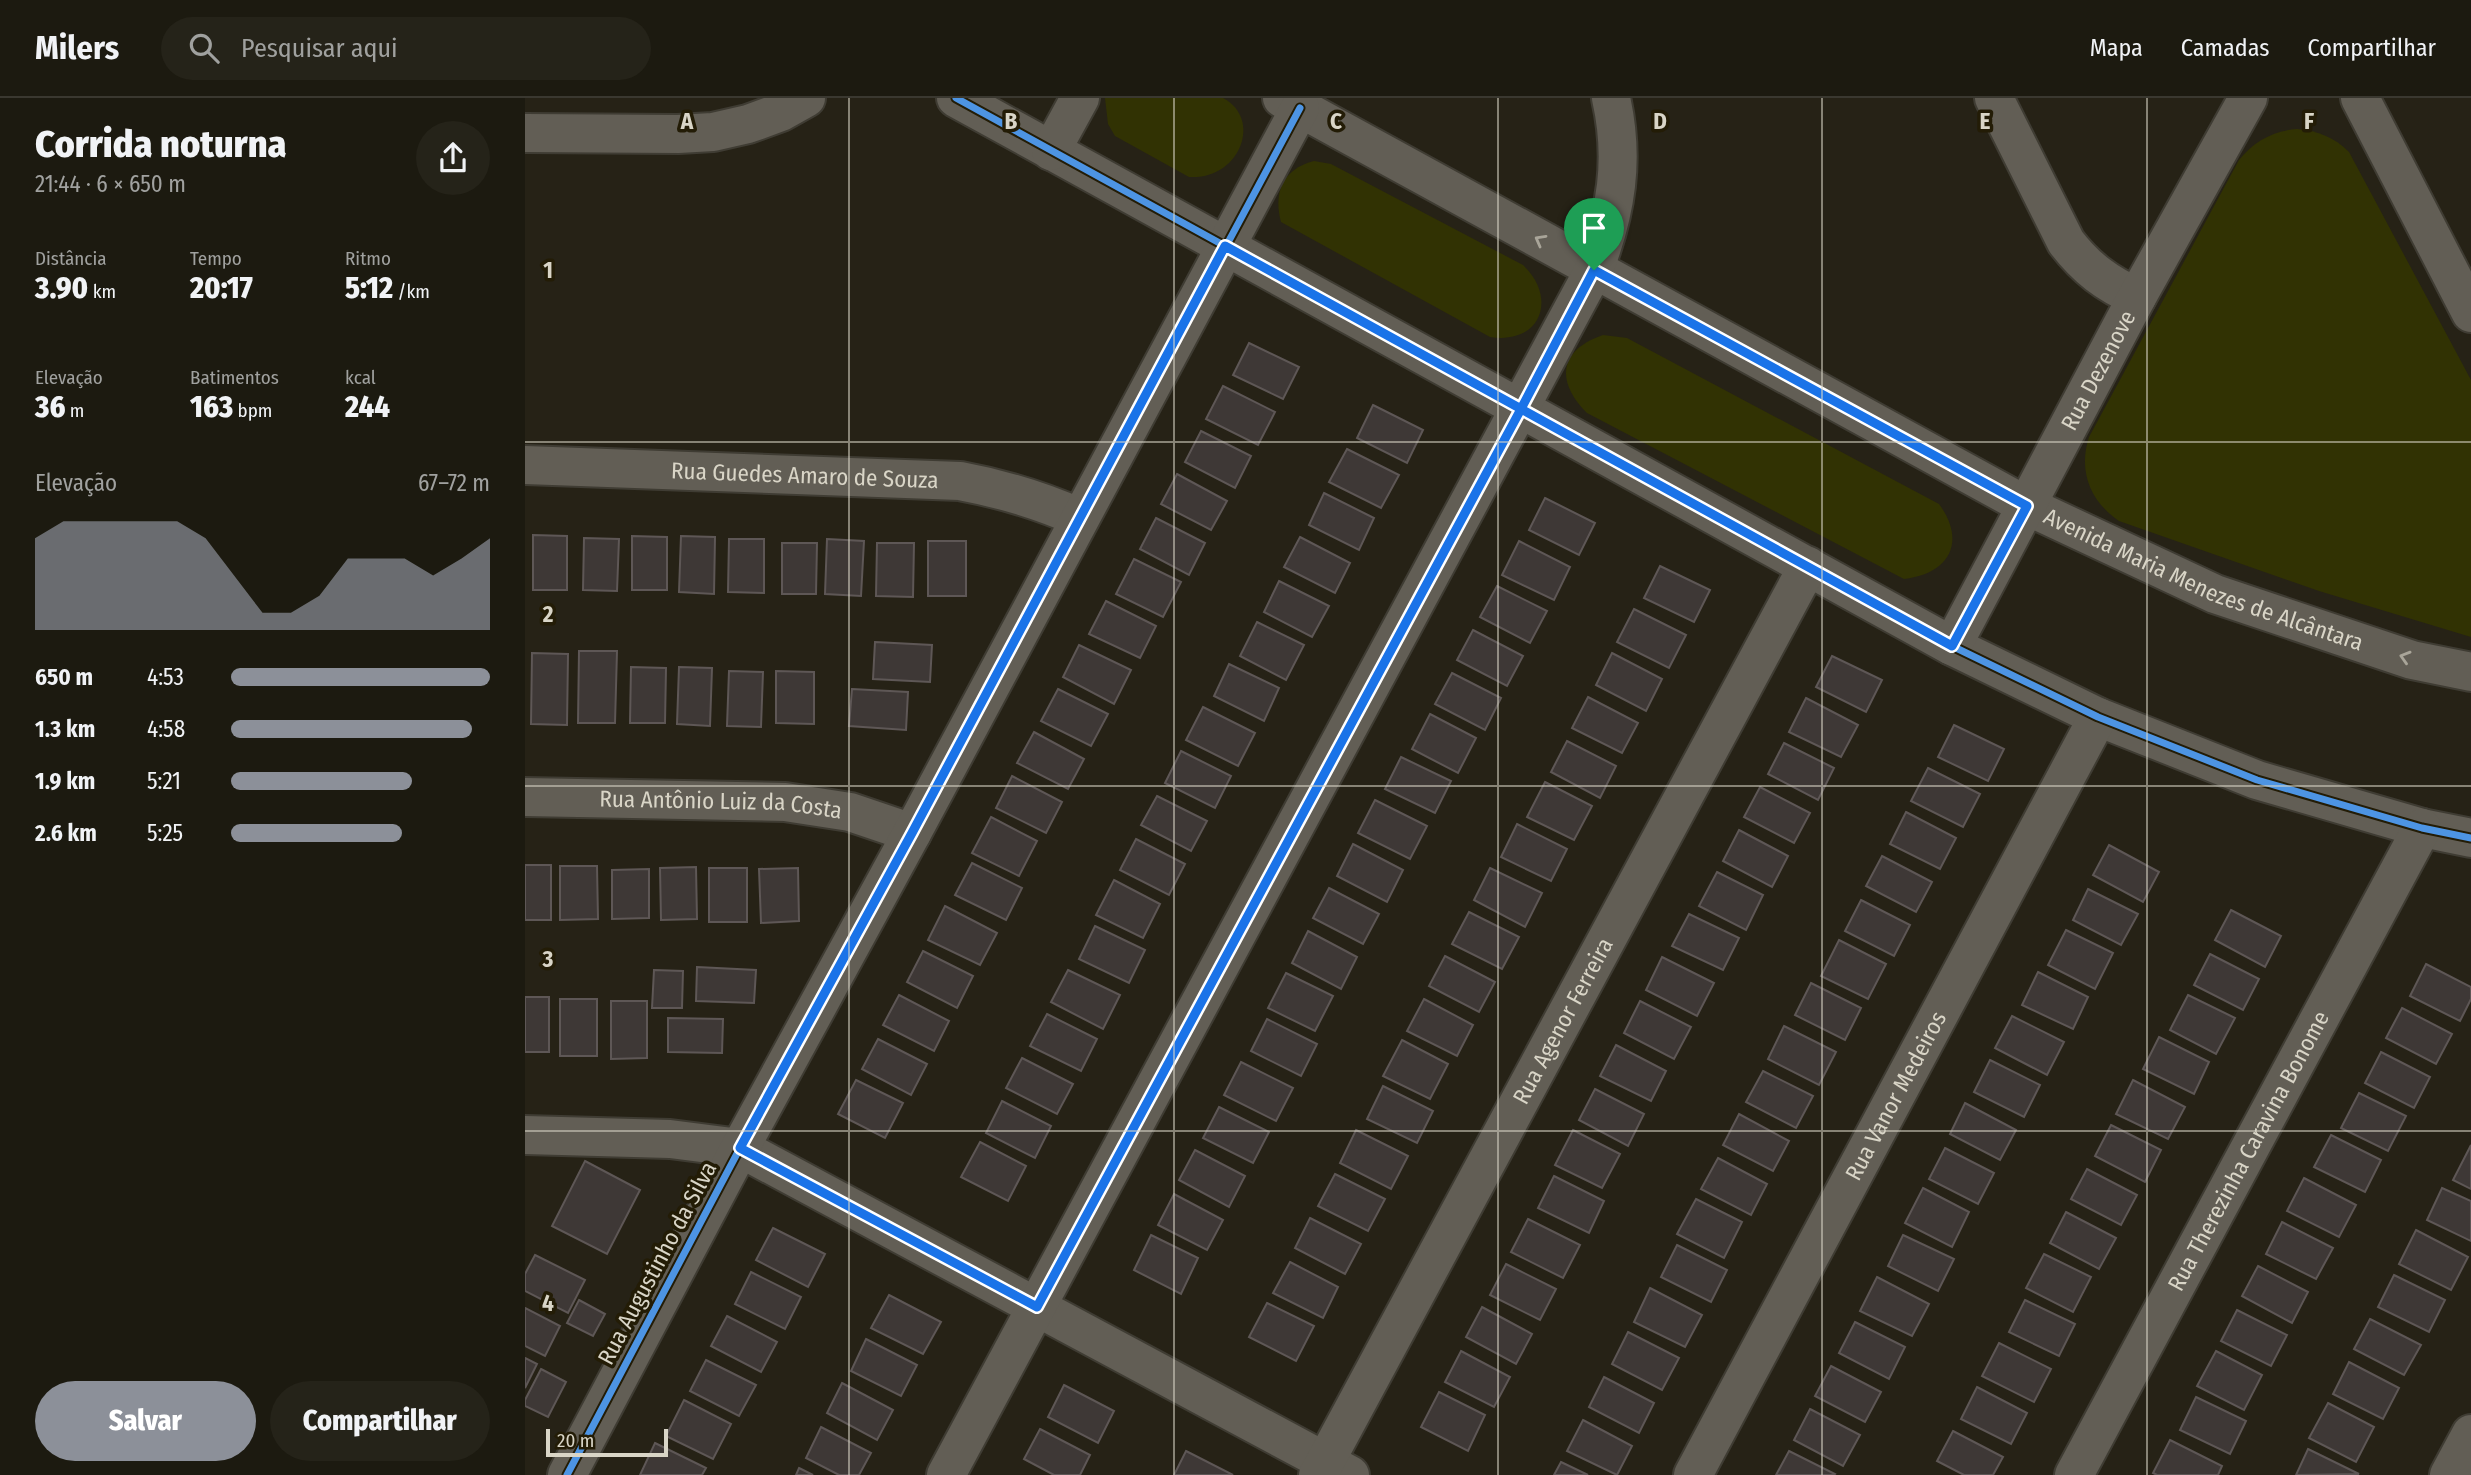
<!DOCTYPE html>
<html lang="pt">
<meta charset="utf-8">
<style>
body{margin:0;font-family:"Fira Sans Condensed",sans-serif;background:#252319;color:#f1f3f6;height:100vh;display:flex;flex-direction:column;font-size:26px;white-space:nowrap}
*{box-sizing:border-box;margin:0}
p{font-size:23px;color:#a0a19f}
.icon{flex:none;width:38px;height:38px;fill:none;stroke:currentColor;stroke-width:2;stroke-linecap:round;stroke-linejoin:round}
.map{position:relative;flex:1;overflow:hidden}
.panel{display:flex;flex-direction:column;background:#1c1a10;width:525px}
.panel>*{flex:none}
.scale{position:absolute;left:21px;bottom:18px;width:122px;box-sizing:border-box;padding-left:7px;border:4px solid #d9d5c7;border-top:0;font-size:19px;line-height:24px;white-space:nowrap;color:#d9d5c7;-webkit-text-stroke:5px #231c06;paint-order:stroke}
.pin{position:absolute;display:grid;place-items:center;width:60px;height:60px;color:#fff;margin:-72px -30px;border-radius:50% 50% 50% 0;rotate:-45deg;box-shadow:0 0 7px #0007}
.pin .icon{rotate:45deg}
.round{display:grid;place-items:center;flex:none;width:74px;height:74px;border-radius:37px;background:#252319}
.overview{display:flex;align-items:center;justify-content:space-between;height:119px;padding:0 35px}
h1{font-size:38px;font-weight:800;line-height:52px}
.stats{display:grid;grid-template-columns:repeat(3,1fr);gap:10px;height:119px;padding:7px 35px}
.stats div{display:grid;align-content:center}
.stats b{font-size:30px;font-weight:800}
.stats small{font-size:19px;font-weight:400}
.stats p{font-size:19px}
.chart{height:196px;padding:14px 35px}
.chart p{display:flex;justify-content:space-between}
.chart svg{width:100%;height:126px;margin-top:7px;fill:#8c9099;opacity:.7}
.primary-button{display:flex;gap:14px;margin-top:auto;padding:14px 35px}
.primary-button a{flex:1;height:80px;border-radius:42px;background:#8c9099;color:#fff;font-size:28px;font-weight:800;line-height:80px;text-align:center}
.primary-button a+a{background:#252319;color:#f1f3f6}
ul{padding:0 35px;list-style:none;font-size:23px}
li{display:grid;grid-template-columns:112px 84px 1fr;align-items:center;height:52px}
li i{height:18px;border-radius:9px;background:#8c9099}
header{display:flex;align-items:center;gap:42px;box-sizing:border-box;height:98px;padding:0 35px;background:#1c1a10;border-bottom:2px solid #3a3830}
header strong{font-size:33px}
nav{display:flex;gap:38px;margin-inline-start:auto;font-size:24px}
.search{width:490px;height:63px;background:#252319;display:flex;align-items:center;gap:18px;box-sizing:border-box;padding:0 24px;border-radius:38px;color:#a0a19f;font-size:26px}
main{display:flex;flex:1;min-height:0}
.map>svg:first-child{display:block}
</style>
<header>
<strong>Milers</strong>
<div class="search"><svg class="icon" aria-label="search" viewBox="0 0 24 24"><circle cx="10" cy="10" r="6"/><path d="M15 15l6 6"/></svg>Pesquisar aqui</div>
<nav><a>Mapa</a><a>Camadas</a><a>Compartilhar</a></nav>
</header>
<main>
<section class="panel">
<div class="overview"><div><h1>Corrida noturna</h1><p>21:44 · 6 × 650 m</p></div><a class="round"><svg class="icon" aria-label="share" viewBox="0 0 24 24"><path d="M12 15V3M7 8l5-5 5 5M5 13v7h14v-7"/></svg></a></div>
<div class="stats">
<div><p>Distância</p><b>3.90<small> km</small></b></div>
<div><p>Tempo</p><b>20:17</b></div>
<div><p>Ritmo</p><b>5:12<small> /km</small></b></div>
</div>
<div class="stats">
<div><p>Elevação</p><b>36<small> m</small></b></div>
<div><p>Batimentos</p><b>163<small> bpm</small></b></div>
<div><p>kcal</p><b>244</b></div>
</div>
<div class="chart"><p><span>Elevação</span>67–72 m</p>
<svg viewBox="0 0 160 44" preserveAspectRatio="none"><path d="M0 44V12L10 6L20 6L30 6L40 6L50 6L60 12L70 25L80 38L90 38L100 32L110 19L120 19L130 19L140 25L150 19L160 12V44z"/></svg>
</div>
<ul>
<li><b>650 m</b>4:53<i style="width:100%"></i></li>
<li><b>1.3 km</b>4:58<i style="width:93%"></i></li>
<li><b>1.9 km</b>5:21<i style="width:70%"></i></li>
<li><b>2.6 km</b>5:25<i style="width:66%"></i></li>
</ul>
<div class="primary-button"><a>Salvar</a><a>Compartilhar</a></div>
</section>
<div class="map">
<svg width="1946" height="1377" viewBox="0 0 1946 1377">
<rect width="100%" height="100%" fill="#262216"/>
<g fill="#313203">
<path d="M580 0H698C738 21 715 82 664 79L590 38 583 26Z"/>
<path d="M1772 31C1793 33 1809 39 1824 54L1946 282V539L1794 493 1594 423C1565 403 1553 373 1564 339L1714 62C1729 43 1748 33 1772 31Z"/>
<path d="M789 63 806 66 998 167C1033 200 1016 247 965 239L756 124C748 94 758 71 789 63Z"/>
<path d="M1078 237 1102 240 1414 406C1442 444 1424 476 1379 481L1062 315C1030 283 1034 252 1078 237Z"/>
</g>
<g fill="#3e3836" stroke="#5e5756" stroke-width="2">
<polygon points="724,245 774,269 758,301 708,277"/>
<polygon points="698,288 750,314 733,347 681,321"/>
<polygon points="848,307 898,332 882,365 832,340"/>
<polygon points="676,333 726,358 710,390 660,364"/>
<polygon points="822,351 874,377 856,410 804,384"/>
<polygon points="652,376 702,403 686,432 636,406"/>
<polygon points="799,395 849,420 834,452 784,427"/>
<polygon points="1020,400 1070,425 1054,457 1004,432"/>
<polygon points="631,420 680,445 664,477 615,451"/>
<polygon points="8,437 42,438 42,492 8,492"/>
<polygon points="107,438 142,439 142,492 107,492"/>
<polygon points="156,438 190,439 189,496 154,494"/>
<polygon points="775,439 825,465 810,495 759,469"/>
<polygon points="59,440 94,441 92,493 58,492"/>
<polygon points="204,441 239,441 239,495 203,494"/>
<polygon points="302,441 339,443 336,498 300,496"/>
<rect x="403" y="443" width="38" height="55"/>
<polygon points="994,443 1045,469 1029,502 977,477"/>
<polygon points="257,445 292,445 291,496 257,496"/>
<polygon points="352,445 389,445 388,499 351,498"/>
<polygon points="609,461 656,484 638,519 591,496"/>
<polygon points="1135,468 1185,492 1169,524 1119,500"/>
<polygon points="754,483 804,508 787,539 739,514"/>
<polygon points="972,488 1022,513 1005,545 955,519"/>
<polygon points="581,503 631,528 615,560 564,536"/>
<polygon points="1109,511 1161,537 1144,570 1092,544"/>
<polygon points="732,524 779,547 761,582 715,558"/>
<polygon points="948,532 998,558 982,588 932,562"/>
<polygon points="350,544 407,547 405,584 348,581"/>
<polygon points="554,547 606,572 589,606 538,579"/>
<polygon points="54,553 92,553 90,625 53,625"/>
<polygon points="7,555 43,556 42,627 6,626"/>
<polygon points="1087,555 1137,581 1121,613 1071,587"/>
<polygon points="1307,558 1357,582 1341,614 1291,589"/>
<polygon points="704,566 754,590 739,623 689,598"/>
<polygon points="106,569 141,570 140,625 105,625"/>
<polygon points="154,569 187,570 185,628 152,626"/>
<polygon points="204,573 238,574 236,629 202,628"/>
<polygon points="251,573 289,574 289,626 251,625"/>
<polygon points="927,575 976,600 960,632 910,606"/>
<polygon points="327,591 383,594 381,632 324,628"/>
<polygon points="533,591 583,616 566,648 516,623"/>
<polygon points="1063,599 1113,625 1097,655 1047,630"/>
<polygon points="1281,600 1333,627 1316,659 1264,634"/>
<polygon points="678,609 730,635 713,668 661,642"/>
<polygon points="905,616 951,640 933,675 887,651"/>
<polygon points="1429,627 1479,651 1463,683 1413,659"/>
<polygon points="509,634 559,661 543,691 492,665"/>
<polygon points="1042,643 1091,668 1075,700 1026,674"/>
<polygon points="1259,645 1309,670 1293,702 1243,676"/>
<polygon points="656,653 706,678 690,710 640,685"/>
<polygon points="876,659 926,683 910,715 860,691"/>
<polygon points="1403,670 1455,696 1438,729 1386,703"/>
<polygon points="487,678 537,704 521,735 471,710"/>
<polygon points="1020,684 1067,708 1049,742 1002,719"/>
<polygon points="1235,689 1285,715 1269,745 1219,719"/>
<polygon points="632,698 682,723 666,753 616,727"/>
<polygon points="850,702 902,728 885,761 833,735"/>
<polygon points="1381,714 1431,740 1415,771 1365,746"/>
<polygon points="466,719 512,743 494,778 447,755"/>
<polygon points="992,726 1042,751 1026,783 976,759"/>
<polygon points="1214,732 1263,758 1247,789 1198,763"/>
<polygon points="611,741 660,766 644,797 595,772"/>
<polygon points="828,746 878,772 862,804 812,778"/>
<polygon points="1584,747 1634,774 1618,804 1568,777"/>
<polygon points="1357,758 1407,784 1391,814 1341,788"/>
<polygon points="447,765 497,790 481,822 430,797"/>
<rect x="0" y="767" width="26" height="55"/>
<polygon points="35,768 72,768 73,821 35,822"/>
<polygon points="171,769 172,821 136,822 135,770"/>
<rect x="184" y="770" width="38" height="54"/>
<polygon points="273,770 274,823 236,825 234,771"/>
<polygon points="965,770 1017,795 1000,829 949,802"/>
<polygon points="124,771 124,820 87,821 87,772"/>
<polygon points="1192,774 1238,797 1221,832 1174,808"/>
<polygon points="589,782 635,806 618,840 571,817"/>
<polygon points="804,790 854,816 838,846 788,820"/>
<polygon points="1563,791 1613,816 1596,847 1548,822"/>
<polygon points="1336,802 1385,827 1369,858 1320,833"/>
<polygon points="420,808 472,835 455,867 403,842"/>
<polygon points="1706,812 1756,838 1740,869 1690,842"/>
<polygon points="944,814 994,839 977,871 927,846"/>
<polygon points="1164,816 1214,840 1198,872 1147,848"/>
<polygon points="570,828 620,852 604,885 554,861"/>
<polygon points="1541,832 1588,855 1570,891 1523,867"/>
<polygon points="783,833 832,859 816,891 767,865"/>
<polygon points="1314,842 1361,866 1343,901 1296,878"/>
<polygon points="398,853 448,878 432,910 382,884"/>
<polygon points="1685,856 1734,881 1718,912 1669,887"/>
<polygon points="920,858 970,884 954,914 904,888"/>
<polygon points="1137,859 1189,885 1172,918 1121,892"/>
<polygon points="1901,866 1946,889 1946,901 1935,923 1885,898"/>
<polygon points="172,869 231,872 229,905 171,903"/>
<polygon points="129,872 158,873 157,910 127,910"/>
<polygon points="543,872 595,897 578,931 526,904"/>
<polygon points="1513,874 1563,899 1548,931 1497,907"/>
<polygon points="761,875 808,898 790,933 743,910"/>
<polygon points="1286,885 1336,910 1320,942 1270,917"/>
<polygon points="374,897 424,923 409,953 358,927"/>
<polygon points="1663,897 1710,920 1691,956 1645,932"/>
<rect x="0" y="899" width="24" height="55"/>
<rect x="35" y="901" width="37" height="57"/>
<polygon points="899,901 948,927 932,958 882,933"/>
<polygon points="86,903 122,903 122,960 86,961"/>
<polygon points="1115,903 1166,929 1149,961 1099,935"/>
<polygon points="1877,910 1927,936 1911,966 1861,940"/>
<polygon points="522,916 572,941 556,973 505,948"/>
<polygon points="1487,918 1539,944 1522,977 1470,950"/>
<polygon points="143,920 198,921 197,955 143,954"/>
<polygon points="742,921 792,946 776,978 726,953"/>
<polygon points="1259,928 1311,954 1294,987 1243,961"/>
<polygon points="1634,939 1684,964 1669,996 1618,971"/>
<polygon points="353,941 402,966 386,997 337,971"/>
<polygon points="877,942 923,966 905,1001 858,978"/>
<polygon points="1091,947 1141,973 1126,1003 1075,978"/>
<polygon points="1856,954 1905,979 1889,1010 1840,985"/>
<polygon points="497,960 548,986 532,1016 481,990"/>
<polygon points="1465,962 1515,987 1499,1019 1449,994"/>
<polygon points="716,964 768,990 751,1023 699,997"/>
<polygon points="1238,973 1288,998 1271,1030 1221,1004"/>
<polygon points="331,982 378,1005 360,1040 313,1016"/>
<polygon points="1608,982 1660,1009 1643,1041 1591,1016"/>
<polygon points="858,988 908,1013 892,1045 842,1021"/>
<polygon points="1070,991 1119,1016 1103,1048 1054,1022"/>
<polygon points="1834,995 1881,1018 1863,1053 1816,1030"/>
<polygon points="477,1003 526,1028 510,1060 461,1035"/>
<polygon points="1440,1005 1491,1032 1475,1062 1425,1036"/>
<polygon points="694,1009 744,1034 728,1065 678,1040"/>
<polygon points="1214,1016 1264,1043 1248,1073 1198,1047"/>
<polygon points="1586,1027 1636,1052 1620,1084 1570,1058"/>
<polygon points="831,1032 883,1058 866,1091 815,1065"/>
<polygon points="1048,1032 1095,1056 1077,1090 1030,1067"/>
<polygon points="1806,1037 1856,1062 1840,1094 1789,1069"/>
<polygon points="455,1044 501,1068 483,1103 436,1079"/>
<polygon points="1946,1047 1946,1091 1928,1082"/>
<polygon points="1420,1050 1469,1075 1453,1106 1404,1081"/>
<polygon points="670,1052 720,1078 704,1109 654,1082"/>
<polygon points="1193,1060 1242,1086 1226,1117 1176,1091"/>
<polygon points="60,1063 115,1092 82,1156 27,1128"/>
<polygon points="1562,1071 1612,1097 1596,1127 1546,1101"/>
<polygon points="810,1076 860,1101 843,1133 793,1108"/>
<polygon points="1029,1078 1079,1103 1064,1135 1013,1110"/>
<polygon points="1779,1080 1831,1107 1814,1139 1762,1113"/>
<polygon points="1398,1090 1444,1114 1427,1149 1380,1125"/>
<polygon points="1917,1090 1946,1103 1946,1143 1902,1122"/>
<polygon points="649,1096 698,1122 682,1152 633,1127"/>
<polygon points="1171,1101 1217,1124 1199,1160 1152,1136"/>
<polygon points="1541,1114 1591,1140 1574,1171 1525,1145"/>
<polygon points="785,1120 836,1146 820,1176 770,1150"/>
<polygon points="1003,1121 1055,1147 1038,1180 986,1154"/>
<polygon points="1757,1124 1808,1150 1791,1181 1741,1156"/>
<polygon points="248,1130 300,1156 283,1189 231,1162"/>
<polygon points="1891,1132 1943,1159 1926,1192 1874,1166"/>
<polygon points="626,1137 673,1160 656,1196 609,1172"/>
<polygon points="1378,1137 1429,1161 1413,1193 1363,1168"/>
<polygon points="1152,1147 1202,1172 1186,1204 1136,1179"/>
<polygon points="1519,1156 1566,1179 1548,1214 1501,1190"/>
<polygon points="10,1157 60,1182 43,1215 0,1193 0,1176"/>
<polygon points="765,1164 813,1189 798,1220 748,1195"/>
<polygon points="981,1166 1031,1191 1015,1222 965,1197"/>
<polygon points="1733,1168 1783,1194 1767,1225 1717,1198"/>
<polygon points="226,1174 276,1199 260,1231 210,1206"/>
<polygon points="1869,1177 1920,1202 1904,1234 1853,1209"/>
<polygon points="1352,1179 1404,1206 1387,1238 1335,1213"/>
<polygon points="1125,1190 1177,1217 1160,1249 1109,1224"/>
<polygon points="364,1197 416,1224 398,1256 346,1230"/>
<polygon points="54,1202 80,1216 68,1238 42,1225"/>
<polygon points="1500,1202 1550,1226 1534,1258 1484,1234"/>
<polygon points="742,1205 789,1228 771,1263 724,1239"/>
<polygon points="957,1209 1007,1236 991,1266 941,1239"/>
<polygon points="0,1210 35,1228 20,1258 0,1248"/>
<polygon points="1712,1212 1762,1237 1746,1268 1696,1243"/>
<polygon points="202,1218 252,1244 236,1274 186,1248"/>
<polygon points="1845,1221 1896,1247 1879,1277 1829,1251"/>
<polygon points="1330,1224 1380,1249 1364,1281 1314,1255"/>
<polygon points="1103,1234 1154,1260 1137,1292 1087,1266"/>
<polygon points="341,1241 392,1267 376,1298 326,1273"/>
<polygon points="1474,1245 1526,1271 1509,1304 1457,1278"/>
<polygon points="936,1253 985,1279 969,1309 920,1284"/>
<polygon points="1691,1253 1737,1277 1719,1312 1672,1288"/>
<polygon points="0,1260 12,1266 0,1290"/>
<polygon points="181,1262 231,1287 214,1318 165,1293"/>
<polygon points="1824,1264 1874,1290 1858,1321 1808,1296"/>
<polygon points="1306,1268 1356,1294 1340,1324 1290,1298"/>
<polygon points="16,1271 41,1284 23,1319 0,1308 0,1302"/>
<polygon points="1079,1279 1129,1305 1114,1335 1064,1309"/>
<polygon points="317,1285 368,1312 352,1342 302,1315"/>
<polygon points="539,1287 589,1313 573,1345 523,1319"/>
<polygon points="1452,1289 1502,1315 1486,1346 1436,1321"/>
<polygon points="914,1294 960,1317 943,1353 896,1329"/>
<polygon points="1671,1299 1721,1323 1705,1356 1655,1332"/>
<polygon points="159,1302 206,1326 188,1361 141,1338"/>
<polygon points="1803,1305 1849,1329 1831,1364 1784,1340"/>
<polygon points="1285,1311 1335,1337 1318,1368 1269,1342"/>
<polygon points="1058,1322 1107,1348 1092,1377 1042,1353"/>
<polygon points="296,1329 346,1355 334,1377 314,1377 281,1360"/>
<polygon points="515,1331 565,1357 555,1377 529,1377 499,1361"/>
<polygon points="1428,1333 1478,1359 1468,1377 1439,1377 1412,1363"/>
<polygon points="1645,1342 1697,1368 1693,1377 1632,1377 1628,1375"/>
<polygon points="130,1345 181,1370 177,1377 115,1377"/>
<polygon points="1783,1351 1834,1376 1771,1377"/>
<polygon points="661,1353 708,1377 649,1377"/>
<polygon points="1264,1353 1310,1376 1309,1377 1251,1377"/>
<polygon points="1036,1364 1063,1377 1029,1377"/>
<polygon points="274,1370 288,1377 271,1377"/>
</g>
<g fill="none" stroke-linecap="round" stroke-linejoin="round">
<defs>
<g id="street">
<polyline points="431,0 1427,548 1573,619 1732,682 1897,730 1946,740"/>
<path id="s1" d="M757 0 1502 408 1690 496 1887 562 1946 574"/>
<path d="M1469 0 1541 144C1561 170 1582 186 1612 199"/>
<polyline points="1835,0 1946,215"/>
<polyline points="0,35 153,36 188,34 223,26 256,14 281,0"/>
<polyline points="526,53 555,0"/>
<path id="s2" d="M0 367 435 383C478 391 515 402 555 420"/>
<path id="s3" d="M1427 548 1612 199 1723 0"/>
<path id="s4" d="M0 699 260 704 325 714 387 735"/>
<polyline points="0,1037 145,1041 215,1050 825,1377"/>
<polyline points="42,1377 215,1050 387,735 775,10"/>
<path d="M421 1377 1069 172C1091 114 1100 62 1086 0"/>
<path id="s5" d="M793 1377 1283 468"/>
<path id="s6" d="M1168 1377 1573 619"/>
<path id="s7" d="M1549 1377 1897 730"/>
<polyline points="1924,1377 1946,1336"/>
</g>
</defs>
<use href="#street" stroke="#3f3c33" stroke-width="42"/>
<use href="#street" stroke="#625e55" stroke-width="38"/>
<defs>
<g id="cycleway">
<polyline points="431,0 1427,548 1573,619 1732,682 1897,730 1946,740"/>
<polyline points="42,1377 215,1050 387,735 775,10"/>
</g>
</defs>
<use href="#cycleway" stroke="#231c06" stroke-width="11"/>
<use href="#cycleway" stroke="#4d94e3" stroke-width="7"/>
</g>
<defs><path id="oneway-chevron" d="M-2-3.5L2.5 0L-2 3.5" fill="none" stroke-width="1.6" stroke-linecap="round" stroke-linejoin="round" transform="scale(1.75)"/></defs>
<g stroke="#a9a599">
<use href="#oneway-chevron" transform="translate(1015 142) rotate(-151)"/>
<use href="#oneway-chevron" transform="translate(1880 559) rotate(-163)"/>
</g>
<g fill="none" stroke-linecap="round" stroke-linejoin="round">
<defs>
<polyline id="route" points="1069,172 996,311 512,1209 215,1050 387,735 700,148 1427,548 1502,408 1069,172"/>
</defs>
<use href="#route" stroke="#fff" stroke-width="14"/>
<use href="#route" stroke="#1a73e8" stroke-width="9"/>
</g>
<path fill="none" stroke="#d9d5c7" stroke-width="2" stroke-opacity="0.55" d="M324 0V1377M649 0V1377M973 0V1377M1297 0V1377M1622 0V1377M0 344H1946M0 688H1946M0 1033H1946"/>
<g text-anchor="middle" stroke-width="7" stroke-linejoin="round" paint-order="stroke">
<g font-size="23" fill="#d9d5c7" stroke="#231c06">
<text dy="8" stroke="none"><textPath href="#s3" startOffset="312">Rua Dezenove</textPath></text>
<text dy="8" stroke="none"><textPath href="#s2" startOffset="280">Rua Guedes Amaro de Souza</textPath></text>
<text dy="8" stroke="none"><textPath href="#s1" startOffset="1041">Avenida Maria Menezes de Alcântara</textPath></text>
<text dy="8" stroke="none"><textPath href="#s4" startOffset="196">Rua Antônio Luiz da Costa</textPath></text>
<text dy="8" stroke="none"><textPath href="#s5" startOffset="516">Rua Agenor Ferreira</textPath></text>
<text dy="8" stroke="none"><textPath href="#s6" startOffset="430">Rua Vanor Medeiros</textPath></text>
<text dy="8" stroke="none"><textPath href="#s7" startOffset="368">Rua Therezinha Caravina Bonome</textPath></text>
<text transform="translate(132 1165) rotate(-62)" y="8">Rua Augustinho da Silva</text>
</g>
</g>
<g font-size="23" text-anchor="middle" font-weight="bold" fill="#d9d5c7" stroke="#231c06" stroke-width="7" stroke-linejoin="round" paint-order="stroke">
<text x="162" y="31">A</text>
<text x="486" y="31">B</text>
<text x="811" y="31">C</text>
<text x="1135" y="31">D</text>
<text x="1460" y="31">E</text>
<text x="1784" y="31">F</text>
<text x="23" y="180">1</text>
<text x="23" y="524">2</text>
<text x="23" y="869">3</text>
<text x="23" y="1213">4</text>
</g>
</svg>
<div class="scale">20 m</div>
<div class="pin" style="left:1069px;top:172px;background:#1e9e55"><svg class="icon" aria-label="arrive" viewBox="0 0 24 24"><path d="M6 21V4h12l-3 4 3 4H6"/></svg></div>
</div>
</main>
